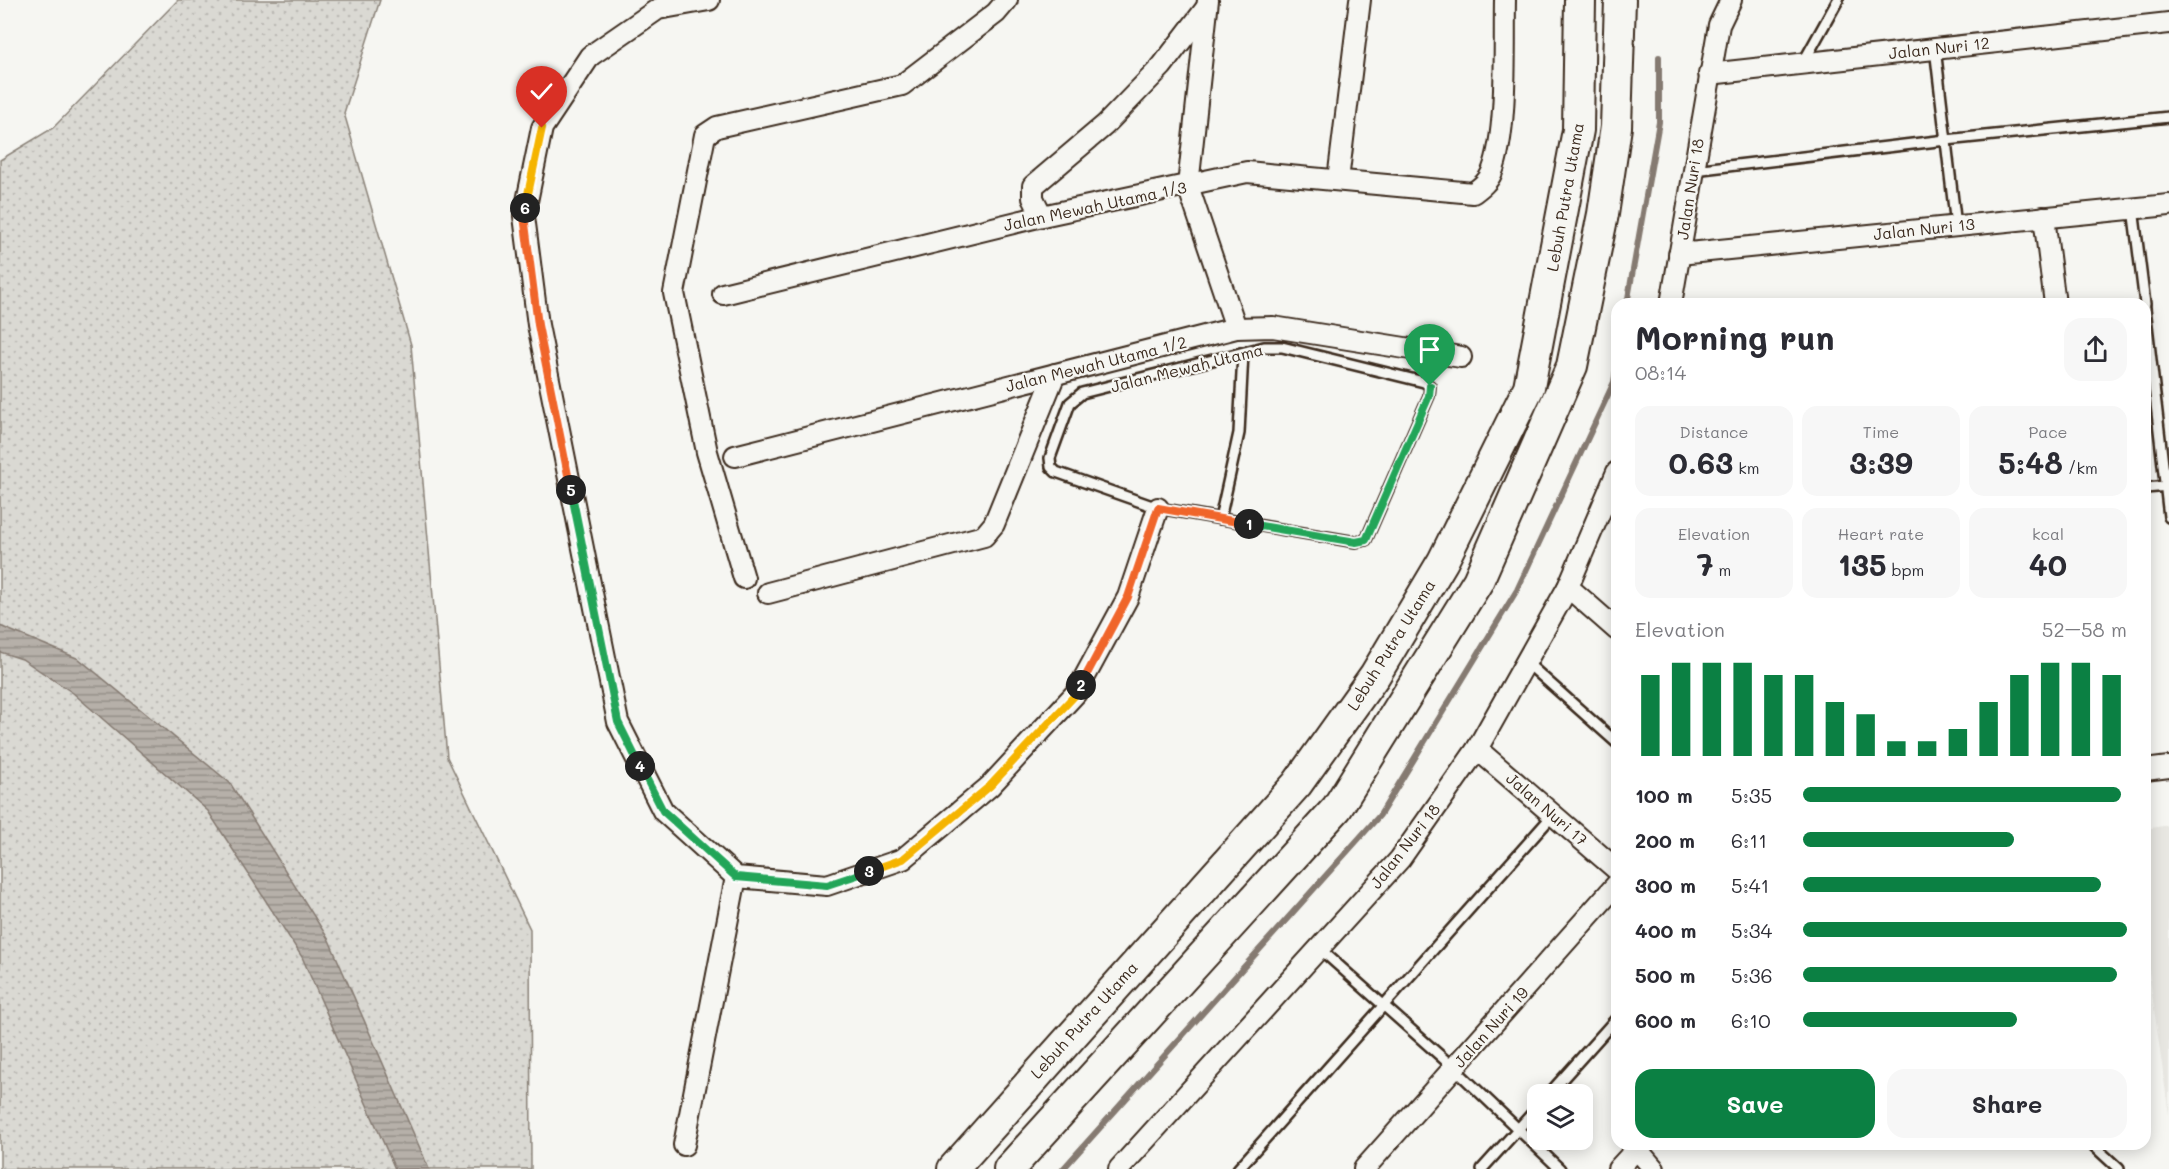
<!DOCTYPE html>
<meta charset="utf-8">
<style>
body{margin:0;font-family:Mali,sans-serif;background:#f7f7f7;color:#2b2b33;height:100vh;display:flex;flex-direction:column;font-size:22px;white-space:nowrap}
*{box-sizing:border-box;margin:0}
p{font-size:20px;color:#7c7c81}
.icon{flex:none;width:33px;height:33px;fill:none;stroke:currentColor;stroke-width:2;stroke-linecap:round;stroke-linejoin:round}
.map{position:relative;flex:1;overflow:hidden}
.details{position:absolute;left:1611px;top:298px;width:540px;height:852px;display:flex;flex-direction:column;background:#fff;border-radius:18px;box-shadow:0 3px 15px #0003}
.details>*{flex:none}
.fabs{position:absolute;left:1527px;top:1084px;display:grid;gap:12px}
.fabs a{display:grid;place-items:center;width:66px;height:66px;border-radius:12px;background:#fff;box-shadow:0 3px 15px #0003;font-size:30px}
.pin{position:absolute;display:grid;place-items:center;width:51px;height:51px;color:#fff;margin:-62px -26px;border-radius:50% 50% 50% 0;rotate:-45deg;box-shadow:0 0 6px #0007}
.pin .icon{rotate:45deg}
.km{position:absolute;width:30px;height:30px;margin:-15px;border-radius:50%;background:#222;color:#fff;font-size:16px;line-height:30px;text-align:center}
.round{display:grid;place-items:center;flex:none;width:63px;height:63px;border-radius:18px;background:#f7f7f7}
.head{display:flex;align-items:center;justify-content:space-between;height:102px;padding:0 24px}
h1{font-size:33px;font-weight:800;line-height:45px}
.stats{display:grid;grid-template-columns:repeat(3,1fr);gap:9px;height:102px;padding:6px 24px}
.stats div{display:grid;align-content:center;border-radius:15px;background:#f7f7f7;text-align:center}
.stats b{font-size:30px;font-weight:800}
.stats small{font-size:16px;font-weight:400}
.stats p{font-size:16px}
.chart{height:168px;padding:12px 24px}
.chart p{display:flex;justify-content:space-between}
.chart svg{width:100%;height:108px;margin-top:6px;stroke:#0b8043;stroke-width:6}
.button{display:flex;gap:12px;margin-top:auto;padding:12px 24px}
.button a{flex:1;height:69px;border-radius:18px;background:#0b8043;color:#fff;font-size:24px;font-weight:800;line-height:69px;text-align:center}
.button a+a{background:#f7f7f7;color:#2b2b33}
ul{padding:0 24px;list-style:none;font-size:20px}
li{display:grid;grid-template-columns:96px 72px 1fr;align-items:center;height:45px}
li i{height:15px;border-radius:8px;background:#0b8043}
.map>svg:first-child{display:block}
</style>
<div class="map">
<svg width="2169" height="1169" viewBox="0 0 2169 1169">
<defs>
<pattern id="grass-dots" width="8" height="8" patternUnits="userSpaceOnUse" patternTransform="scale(1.5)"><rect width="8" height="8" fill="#dad9d3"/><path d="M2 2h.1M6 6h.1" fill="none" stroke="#bcbab5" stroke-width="1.8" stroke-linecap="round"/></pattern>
<pattern id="water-rules" width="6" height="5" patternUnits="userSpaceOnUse" patternTransform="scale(1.5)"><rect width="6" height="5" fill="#b6b0a9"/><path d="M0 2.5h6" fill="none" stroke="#958f89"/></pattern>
</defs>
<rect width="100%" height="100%" fill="#f6f6f2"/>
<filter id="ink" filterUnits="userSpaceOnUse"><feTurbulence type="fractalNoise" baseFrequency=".0167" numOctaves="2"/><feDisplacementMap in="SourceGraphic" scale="12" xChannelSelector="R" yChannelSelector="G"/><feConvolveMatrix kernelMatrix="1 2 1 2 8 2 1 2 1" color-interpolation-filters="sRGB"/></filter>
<g filter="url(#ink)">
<polygon fill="#e8e7e2" points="2169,825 2169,1115 2145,944 2145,829"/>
<polygon fill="url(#grass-dots)" stroke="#8a8278" stroke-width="1.5" points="178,0 380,0 344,113 411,345 447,757 530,929 531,1169 0,1169 0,160 53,128"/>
<polygon fill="url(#water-rules)" stroke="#857a71" stroke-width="1.5" points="0,626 79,659 230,783 329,940 429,1169 395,1169 302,957 208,811 73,693 22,659 0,652"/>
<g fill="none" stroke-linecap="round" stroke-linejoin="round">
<g stroke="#857a71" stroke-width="6">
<polyline points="1627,304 1659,122 1659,57"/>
<polyline points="1063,1169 1380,815 1517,590 1614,382 1617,365"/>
</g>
<defs>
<g id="lane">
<polyline points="1935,48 1956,226"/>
<polyline points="1803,63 1838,0"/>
<polyline points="1694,170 1946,140 2169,117"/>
<polyline points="2133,208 2145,304"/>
<polyline points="2145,308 2169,517"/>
<polygon points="1264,347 1282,347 1424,382 1430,386 1429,396 1366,540 1356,542 1158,508 1056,472 1051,467 1050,458 1070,403 1082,393"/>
<polyline points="2145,488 2169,486"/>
<polyline points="1220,519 1239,433 1243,353"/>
<polyline points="1526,662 1617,743"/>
<polyline points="1319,948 1454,1068 1560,1169"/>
<polyline points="1548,1095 1617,1018"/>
<polyline points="2092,1144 2119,1169"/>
<polyline points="1238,1169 1553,815"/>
<polyline points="1482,1169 1538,1107"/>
</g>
<g id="street">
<polyline points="709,0 658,9 590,56 542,128 524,216 538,325 618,722 663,811 736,877 827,885 903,859 990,786 1076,693 1128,597 1158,508"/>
<polyline points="1208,0 1188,186 1236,328"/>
<polyline points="1709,74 2169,23"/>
<polyline points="1338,180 1360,0"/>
<polyline points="1042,216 1033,198 1033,186 1105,125 1162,66 1207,7"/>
<polyline points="2044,217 2055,304"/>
<polyline points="1679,254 2169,205"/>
<path d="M723 294 1042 216 1247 172 1473 193C1481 187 1488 182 1492 172 1508 131 1504 46 1505 0"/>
<polyline points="1671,304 1719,25 1731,0"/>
<polyline points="735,456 1236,328 1273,327 1461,357"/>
<polyline points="744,578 707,452 674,293 705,135 717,127 902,85 996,13 1007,0"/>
<polyline points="1568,587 1617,630"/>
<polyline points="768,593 984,536 994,524 1055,374"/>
<polyline points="1477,749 1617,870"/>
<polyline points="2145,770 2169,767"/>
<polyline points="684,1145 736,877"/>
<polyline points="1637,1149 1654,1169"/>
<polyline points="1119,1169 1400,859 1477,749 1568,587 1617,472"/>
<polyline points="1364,1169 1617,884"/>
<polyline points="1618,1169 1641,1144"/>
</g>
<g id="primary">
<polyline points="953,1169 1297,784 1375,675 1443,561 1529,387 1578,130 1580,0"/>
<polyline points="1009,1169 1337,808 1478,581 1572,366 1603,214 1616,127 1620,0"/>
</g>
</defs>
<use href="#lane" stroke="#3b2a1e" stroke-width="14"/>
<use href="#street" stroke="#3b2a1e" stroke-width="24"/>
<use href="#primary" stroke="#3b2a1e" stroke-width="34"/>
<use href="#lane" stroke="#f6f6f2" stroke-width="9"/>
<use href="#street" stroke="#f6f6f2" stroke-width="20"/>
<use href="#primary" stroke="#f6f6f2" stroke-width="30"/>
</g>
</g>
<g fill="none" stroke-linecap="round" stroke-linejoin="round" filter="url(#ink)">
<defs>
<polyline id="split-1" points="1249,524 1356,542 1366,540 1429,396 1430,386"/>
<polyline id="split-2" points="1081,685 1128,597 1158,508 1249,524"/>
<polyline id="split-3" points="869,871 903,859 990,786 1077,693 1081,685"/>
<polyline id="split-4" points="640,766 663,811 736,877 827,885 869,871"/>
<polyline id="split-5" points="571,490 618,722 640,766"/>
<polyline id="split-6" points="525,208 524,216 538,325 571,490"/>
<polyline id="split-7" points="525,208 542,128"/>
</defs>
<use href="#split-1" stroke="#fff" stroke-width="12"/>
<use href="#split-2" stroke="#fff" stroke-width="12"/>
<use href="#split-3" stroke="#fff" stroke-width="12"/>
<use href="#split-4" stroke="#fff" stroke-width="12"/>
<use href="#split-5" stroke="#fff" stroke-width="12"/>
<use href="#split-6" stroke="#fff" stroke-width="12"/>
<use href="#split-7" stroke="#fff" stroke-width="12"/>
<use href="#split-1" stroke="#22a559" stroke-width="8"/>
<use href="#split-2" stroke="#f0652b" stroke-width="8"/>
<use href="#split-3" stroke="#f5b400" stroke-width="8"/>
<use href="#split-4" stroke="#22a559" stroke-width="8"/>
<use href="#split-5" stroke="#22a559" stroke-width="8"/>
<use href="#split-6" stroke="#f0652b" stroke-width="8"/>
<use href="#split-7" stroke="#f5b400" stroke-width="8"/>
</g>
<g text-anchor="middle" stroke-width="4.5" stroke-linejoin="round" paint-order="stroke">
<g font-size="16" fill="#3b2a1e" stroke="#f6f6f2">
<text transform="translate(1939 48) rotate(-6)" y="6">Jalan Nuri 12</text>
<text transform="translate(1690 189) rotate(-81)" y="6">Jalan Nuri 18</text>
<text transform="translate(1565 197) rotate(-80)" y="6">Lebuh Putra Utama</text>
<text transform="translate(1095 206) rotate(-12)" y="6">Jalan Mewah Utama 1/3</text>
<text transform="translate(1924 229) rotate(-6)" y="6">Jalan Nuri 13</text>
<text transform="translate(1096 364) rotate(-14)" y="6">Jalan Mewah Utama 1/2</text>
<text transform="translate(1187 368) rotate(-14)" y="6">Jalan Mewah Utama</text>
<text transform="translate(1391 645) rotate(-58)" y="6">Lebuh Putra Utama</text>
<text transform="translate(1547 809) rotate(41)" y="6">Jalan Nuri 17</text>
<text transform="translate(1405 846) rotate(-52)" y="6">Jalan Nuri 18</text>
<text transform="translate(1084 1020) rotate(-48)" y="6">Lebuh Putra Utama</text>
<text transform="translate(1491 1027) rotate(-48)" y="6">Jalan Nuri 19</text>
</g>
</g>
</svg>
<div class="fabs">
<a><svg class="icon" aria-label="layers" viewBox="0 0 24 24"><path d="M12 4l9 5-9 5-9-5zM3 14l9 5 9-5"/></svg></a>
</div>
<div class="pin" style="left:1430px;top:386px;background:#1e9e55"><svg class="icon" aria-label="arrive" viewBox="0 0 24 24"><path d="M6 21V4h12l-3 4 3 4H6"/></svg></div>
<div class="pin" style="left:542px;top:128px;background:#d93025"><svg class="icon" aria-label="check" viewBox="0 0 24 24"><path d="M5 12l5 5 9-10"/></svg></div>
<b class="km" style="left:1249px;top:524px">1</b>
<b class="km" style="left:1081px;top:685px">2</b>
<b class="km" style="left:869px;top:871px">3</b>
<b class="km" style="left:640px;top:766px">4</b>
<b class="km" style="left:571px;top:490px">5</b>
<b class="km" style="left:525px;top:208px">6</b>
<section class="details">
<div class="head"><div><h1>Morning run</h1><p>08:14</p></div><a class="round"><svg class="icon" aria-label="share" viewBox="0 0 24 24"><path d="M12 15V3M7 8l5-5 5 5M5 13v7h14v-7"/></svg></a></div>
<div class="stats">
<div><p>Distance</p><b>0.63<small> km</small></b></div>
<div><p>Time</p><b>3:39</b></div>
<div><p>Pace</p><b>5:48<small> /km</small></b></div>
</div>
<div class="stats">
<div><p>Elevation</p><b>7<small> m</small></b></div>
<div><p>Heart rate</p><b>135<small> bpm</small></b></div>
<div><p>kcal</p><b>40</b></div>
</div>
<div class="chart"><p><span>Elevation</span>52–58 m</p>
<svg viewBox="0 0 160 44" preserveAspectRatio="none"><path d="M5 44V11M15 44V6M25 44V6M35 44V6M45 44V11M55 44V11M65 44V22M75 44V27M85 44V38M95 44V38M105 44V33M115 44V22M125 44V11M135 44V6M145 44V6M155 44V11"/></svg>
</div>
<ul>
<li><b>100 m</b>5:35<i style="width:98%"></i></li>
<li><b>200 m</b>6:11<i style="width:65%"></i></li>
<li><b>300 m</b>5:41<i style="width:92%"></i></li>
<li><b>400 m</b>5:34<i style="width:100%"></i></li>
<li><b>500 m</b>5:36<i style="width:97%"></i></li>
<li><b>600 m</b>6:10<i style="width:66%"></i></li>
</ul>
<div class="button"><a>Save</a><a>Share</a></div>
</section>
</div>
